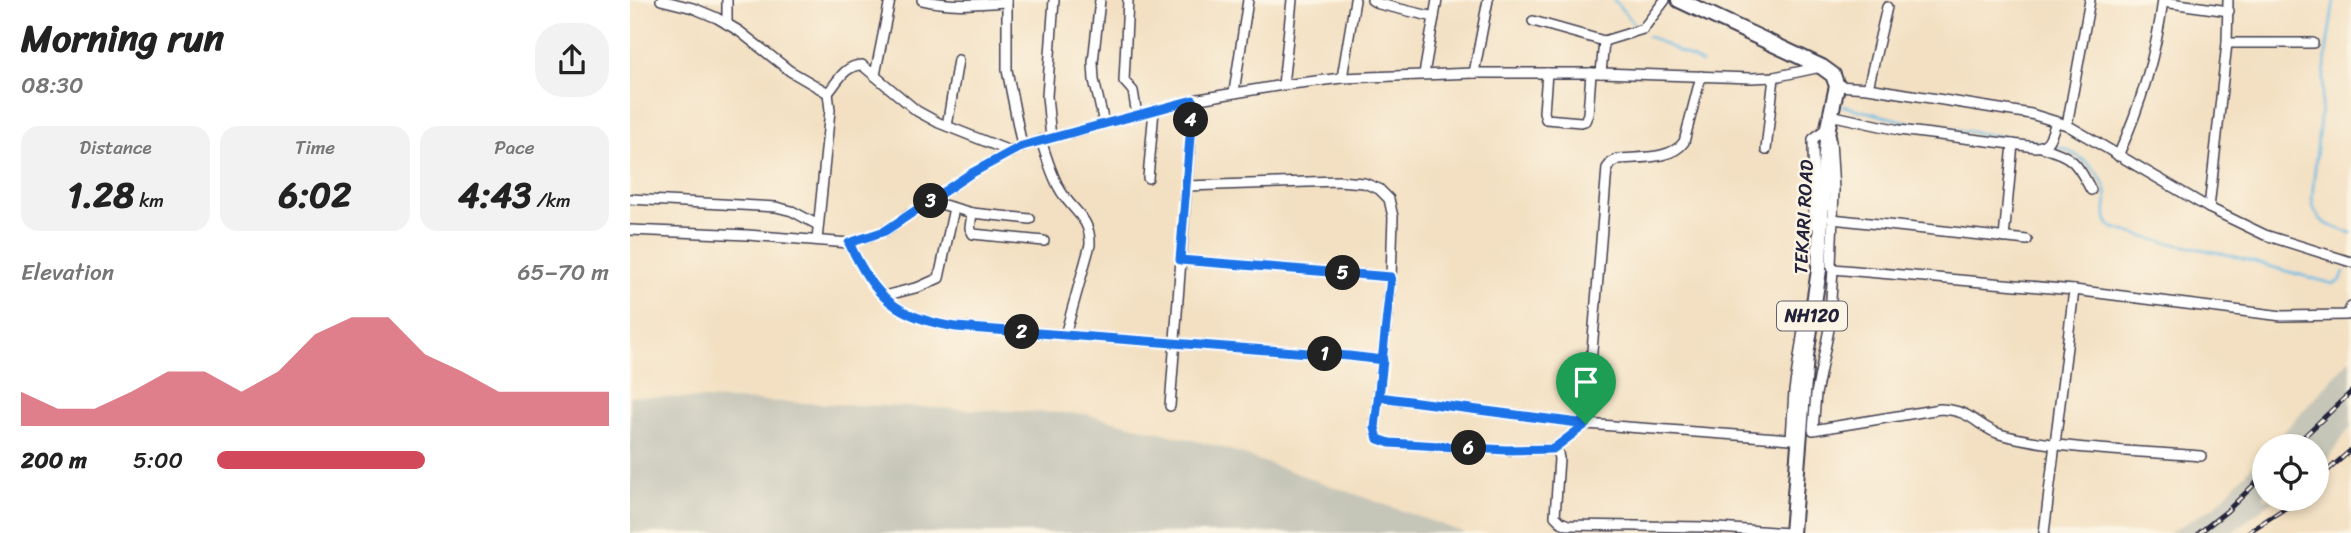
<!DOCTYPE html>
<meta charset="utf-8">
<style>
body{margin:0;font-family:Sriracha,sans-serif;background:#f2f2f2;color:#222;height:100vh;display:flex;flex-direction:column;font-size:26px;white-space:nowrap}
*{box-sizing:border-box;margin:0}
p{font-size:23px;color:#767676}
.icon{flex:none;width:38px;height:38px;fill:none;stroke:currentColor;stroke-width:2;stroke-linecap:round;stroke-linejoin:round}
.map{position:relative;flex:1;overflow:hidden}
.details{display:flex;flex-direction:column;background:#fff;width:630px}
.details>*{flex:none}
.controls{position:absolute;left:1622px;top:434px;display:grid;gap:14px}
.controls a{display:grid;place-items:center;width:77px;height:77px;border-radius:50%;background:#fff;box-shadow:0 4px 10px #0003;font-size:35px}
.pin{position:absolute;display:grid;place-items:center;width:60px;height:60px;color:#fff;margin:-72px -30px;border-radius:50% 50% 50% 0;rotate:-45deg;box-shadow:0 0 7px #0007}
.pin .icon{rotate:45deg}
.km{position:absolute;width:35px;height:35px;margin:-18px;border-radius:50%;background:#222;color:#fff;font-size:19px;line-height:35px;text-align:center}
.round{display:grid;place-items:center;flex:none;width:74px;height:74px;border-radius:28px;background:#f2f2f2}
.head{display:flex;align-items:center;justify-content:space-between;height:119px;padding:0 21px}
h1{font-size:38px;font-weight:700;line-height:52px}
.figures{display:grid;grid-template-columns:repeat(3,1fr);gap:10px;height:119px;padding:7px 21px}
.figures div{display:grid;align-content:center;border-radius:18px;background:#f2f2f2;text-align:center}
.figures b{font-size:35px;font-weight:700}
.figures small{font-size:19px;font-weight:400}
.figures p{font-size:19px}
.chart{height:196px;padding:14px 21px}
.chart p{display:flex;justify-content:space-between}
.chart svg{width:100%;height:126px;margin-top:7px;fill:#d1495b;opacity:.7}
ul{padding:0 21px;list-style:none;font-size:23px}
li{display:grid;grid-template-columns:112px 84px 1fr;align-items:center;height:52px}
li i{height:18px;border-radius:9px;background:#d1495b}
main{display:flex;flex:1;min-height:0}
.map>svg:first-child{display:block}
</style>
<main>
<section class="details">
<div class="head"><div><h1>Morning run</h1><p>08:30</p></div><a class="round"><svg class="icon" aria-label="share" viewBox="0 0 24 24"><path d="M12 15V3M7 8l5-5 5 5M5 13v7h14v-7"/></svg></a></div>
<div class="figures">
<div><p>Distance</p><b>1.28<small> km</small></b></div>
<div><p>Time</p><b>6:02</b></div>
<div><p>Pace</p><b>4:43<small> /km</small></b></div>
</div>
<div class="chart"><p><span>Elevation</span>65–70 m</p>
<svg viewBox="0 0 160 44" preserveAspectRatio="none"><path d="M0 44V32L10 38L20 38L30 32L40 25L50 25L60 32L70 25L80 12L90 6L100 6L110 19L120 25L130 32L140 32L150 32L160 32V44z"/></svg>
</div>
<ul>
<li><b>200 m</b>5:00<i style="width:53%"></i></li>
</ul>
</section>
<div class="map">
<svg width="1721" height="533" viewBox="0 0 1721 533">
<rect width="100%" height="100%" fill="#fcf5e5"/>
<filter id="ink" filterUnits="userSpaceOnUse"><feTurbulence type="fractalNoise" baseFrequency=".0143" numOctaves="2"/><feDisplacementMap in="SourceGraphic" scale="14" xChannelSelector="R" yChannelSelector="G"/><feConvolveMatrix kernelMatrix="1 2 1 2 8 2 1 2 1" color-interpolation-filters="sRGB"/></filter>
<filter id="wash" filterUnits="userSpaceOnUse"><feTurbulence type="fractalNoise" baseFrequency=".00686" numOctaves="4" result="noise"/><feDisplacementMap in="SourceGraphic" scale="28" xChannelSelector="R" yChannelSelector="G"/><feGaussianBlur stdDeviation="1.57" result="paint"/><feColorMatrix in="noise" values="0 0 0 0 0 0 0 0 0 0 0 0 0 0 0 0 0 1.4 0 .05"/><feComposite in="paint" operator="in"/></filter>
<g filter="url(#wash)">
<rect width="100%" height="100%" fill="#f3e0c2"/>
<g fill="#c5c5b8">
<polygon points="1721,358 1721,426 1698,459 1687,467 1687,446 1641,446"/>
<polygon points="0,396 455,414 591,447 835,533 0,533"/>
<polygon points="1634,454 1634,499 1645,499 1601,533 1539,533 1585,506"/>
</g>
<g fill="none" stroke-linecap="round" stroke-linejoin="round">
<g stroke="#69bae4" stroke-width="2.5">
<polyline points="984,0 1005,25"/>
<path d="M1704 0 1697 47 1682 198C1684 223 1699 226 1721 233"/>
<polyline points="1018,36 1072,63"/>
<polyline points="1213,106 1282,123 1410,142"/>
<path d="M1424 145C1445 152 1469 167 1476 190 1479 204 1471 216 1481 227L1521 239 1599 255 1703 284 1711 280 1714 272"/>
</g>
</g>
</g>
<g filter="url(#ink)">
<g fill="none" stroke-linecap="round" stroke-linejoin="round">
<defs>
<g id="minor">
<polyline points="31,0 63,8 87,18 109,31 160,71 198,93 200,110 187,240"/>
<polyline points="97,0 97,24"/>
<path d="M292 0C321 7 348 4 377 2"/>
<polyline points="377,0 377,70 392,146"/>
<polyline points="470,0 463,62 464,80 474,123"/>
<polyline points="498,0 494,81 503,91 507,115"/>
<polyline points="742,0 749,4 804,17"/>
<polyline points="1533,2 1599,11"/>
<polyline points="903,21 974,41"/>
<polyline points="1597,43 1683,43"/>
<polyline points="844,73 858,0"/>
<polyline points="917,73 914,112 916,119 951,122 955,121 958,114 961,73"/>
<polyline points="971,73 974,41 1013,29 1035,0"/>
<polyline points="794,74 807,0"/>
<polyline points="245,75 260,0"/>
<polyline points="712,78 725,0"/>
<polyline points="653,85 662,0"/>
<polyline points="1207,86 1238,88 1401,114 1437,125 1579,208 1635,235 1721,262"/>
<polyline points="1238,88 1257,7"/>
<polyline points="604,92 618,0"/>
<path d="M198 93C208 81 215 65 232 65L287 111 309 123 382 152"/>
<path d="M1200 115 1269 130 1406 147C1420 147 1422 133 1426 122"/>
<polyline points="1437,125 1460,0"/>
<polyline points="317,126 328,60"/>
<polyline points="421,138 417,96 424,0"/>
<path d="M411 140C416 156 421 173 429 188 441 211 461 216 460 245L435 335"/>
<polyline points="1201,141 1204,190 1201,265 1203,269 1444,290 1414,533"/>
<path d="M1411 147C1442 156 1446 161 1461 190"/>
<polyline points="1136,150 1144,77"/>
<path d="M1488 156C1511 105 1526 55 1533 0"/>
<polyline points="518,178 524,110"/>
<polyline points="556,186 708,181 734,183 749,189 759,199 763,217 761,277 745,428 748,439 760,443 876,450 923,449 928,453 929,459 925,516 931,522 938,525 1074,527 1159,533"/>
<polyline points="0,199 146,207 162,211 188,225"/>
<polyline points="300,201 342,213 400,219"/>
<polyline points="1579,208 1597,43 1598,0"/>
<polyline points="342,213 340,228 343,234 414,241"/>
<polyline points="1202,219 1397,240"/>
<polyline points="1184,224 1183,139 1198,127"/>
<polyline points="0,230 118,235 219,243 255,231 340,174 392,146 563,100 653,85 712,78 844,73 971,73 1121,78 1144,77 1191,67"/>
<polyline points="1374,238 1383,144"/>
<path d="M219 243C245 297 267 318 326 327L719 356 753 360"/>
<polyline points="550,260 761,277"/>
<path d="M1203 269 1199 329 1186 394 1183 430 1310 409C1344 410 1347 428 1373 435 1433 450 1509 451 1571 456"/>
<polyline points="1444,290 1652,316 1717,315 1721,307"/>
<polyline points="254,296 289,287 309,278 324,208"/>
<polyline points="749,397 956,424 1161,439 1164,391 1176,311"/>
<polyline points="540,406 563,100"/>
<path d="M923 449 956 424 977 168 981 163 988 159C1009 157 1041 160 1054 142L1071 76"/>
</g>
<polyline id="trunk" points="1049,0 1192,67 1203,75 1207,86 1198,127 1191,217 1189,270 1176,356 1162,533"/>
</defs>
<use href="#minor" stroke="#413e4f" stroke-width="12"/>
<use href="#trunk" stroke="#413e4f" stroke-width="18"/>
<use href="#minor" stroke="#fff" stroke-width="9"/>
<use href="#trunk" stroke="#fff" stroke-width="14"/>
<defs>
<g id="rail">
<polyline points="1664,446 1721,392"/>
<polyline points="1687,480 1721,450"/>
<polyline points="1569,533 1597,511 1634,475"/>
<polyline points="1617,533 1669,499"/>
</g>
</defs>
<use href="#rail" stroke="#22223b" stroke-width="5"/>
<use href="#rail" stroke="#fcf5e5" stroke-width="2.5" stroke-dasharray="8" stroke-linecap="butt"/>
</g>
</g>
<g fill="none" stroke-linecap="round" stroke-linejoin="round" filter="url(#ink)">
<defs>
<path id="route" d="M956 424 749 397 753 360 719 356 326 327C266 318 245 297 219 243L255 231 340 174 392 146 563 100 550 260 761 277 745 428 748 439 760 443 876 450 923 449 956 424"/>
</defs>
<use href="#route" stroke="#fff" stroke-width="14"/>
<use href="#route" stroke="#1a73e8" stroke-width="9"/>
</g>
<g text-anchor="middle" stroke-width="5" stroke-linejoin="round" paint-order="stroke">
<rect fill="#fcf5e5" stroke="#63616e" stroke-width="2" x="1147" y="301.5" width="70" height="29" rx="5"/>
<g font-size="18" font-weight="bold" fill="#22223b">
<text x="1182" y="322">NH120</text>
</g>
<g font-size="19" fill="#22223b" stroke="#fcf5e5">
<text transform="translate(1173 217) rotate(-87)" y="7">TEKARI ROAD</text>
</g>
</g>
</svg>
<div class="controls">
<a><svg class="icon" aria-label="locate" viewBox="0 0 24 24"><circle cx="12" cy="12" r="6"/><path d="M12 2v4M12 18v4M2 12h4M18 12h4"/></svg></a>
</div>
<div class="pin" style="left:956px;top:424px;background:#1e9e55"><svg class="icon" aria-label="arrive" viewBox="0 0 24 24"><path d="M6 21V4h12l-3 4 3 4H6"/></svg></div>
<b class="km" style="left:695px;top:354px">1</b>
<b class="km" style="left:392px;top:332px">2</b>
<b class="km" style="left:301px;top:201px">3</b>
<b class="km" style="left:561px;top:120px">4</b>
<b class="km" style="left:713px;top:273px">5</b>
<b class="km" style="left:839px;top:448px">6</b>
</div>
</main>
